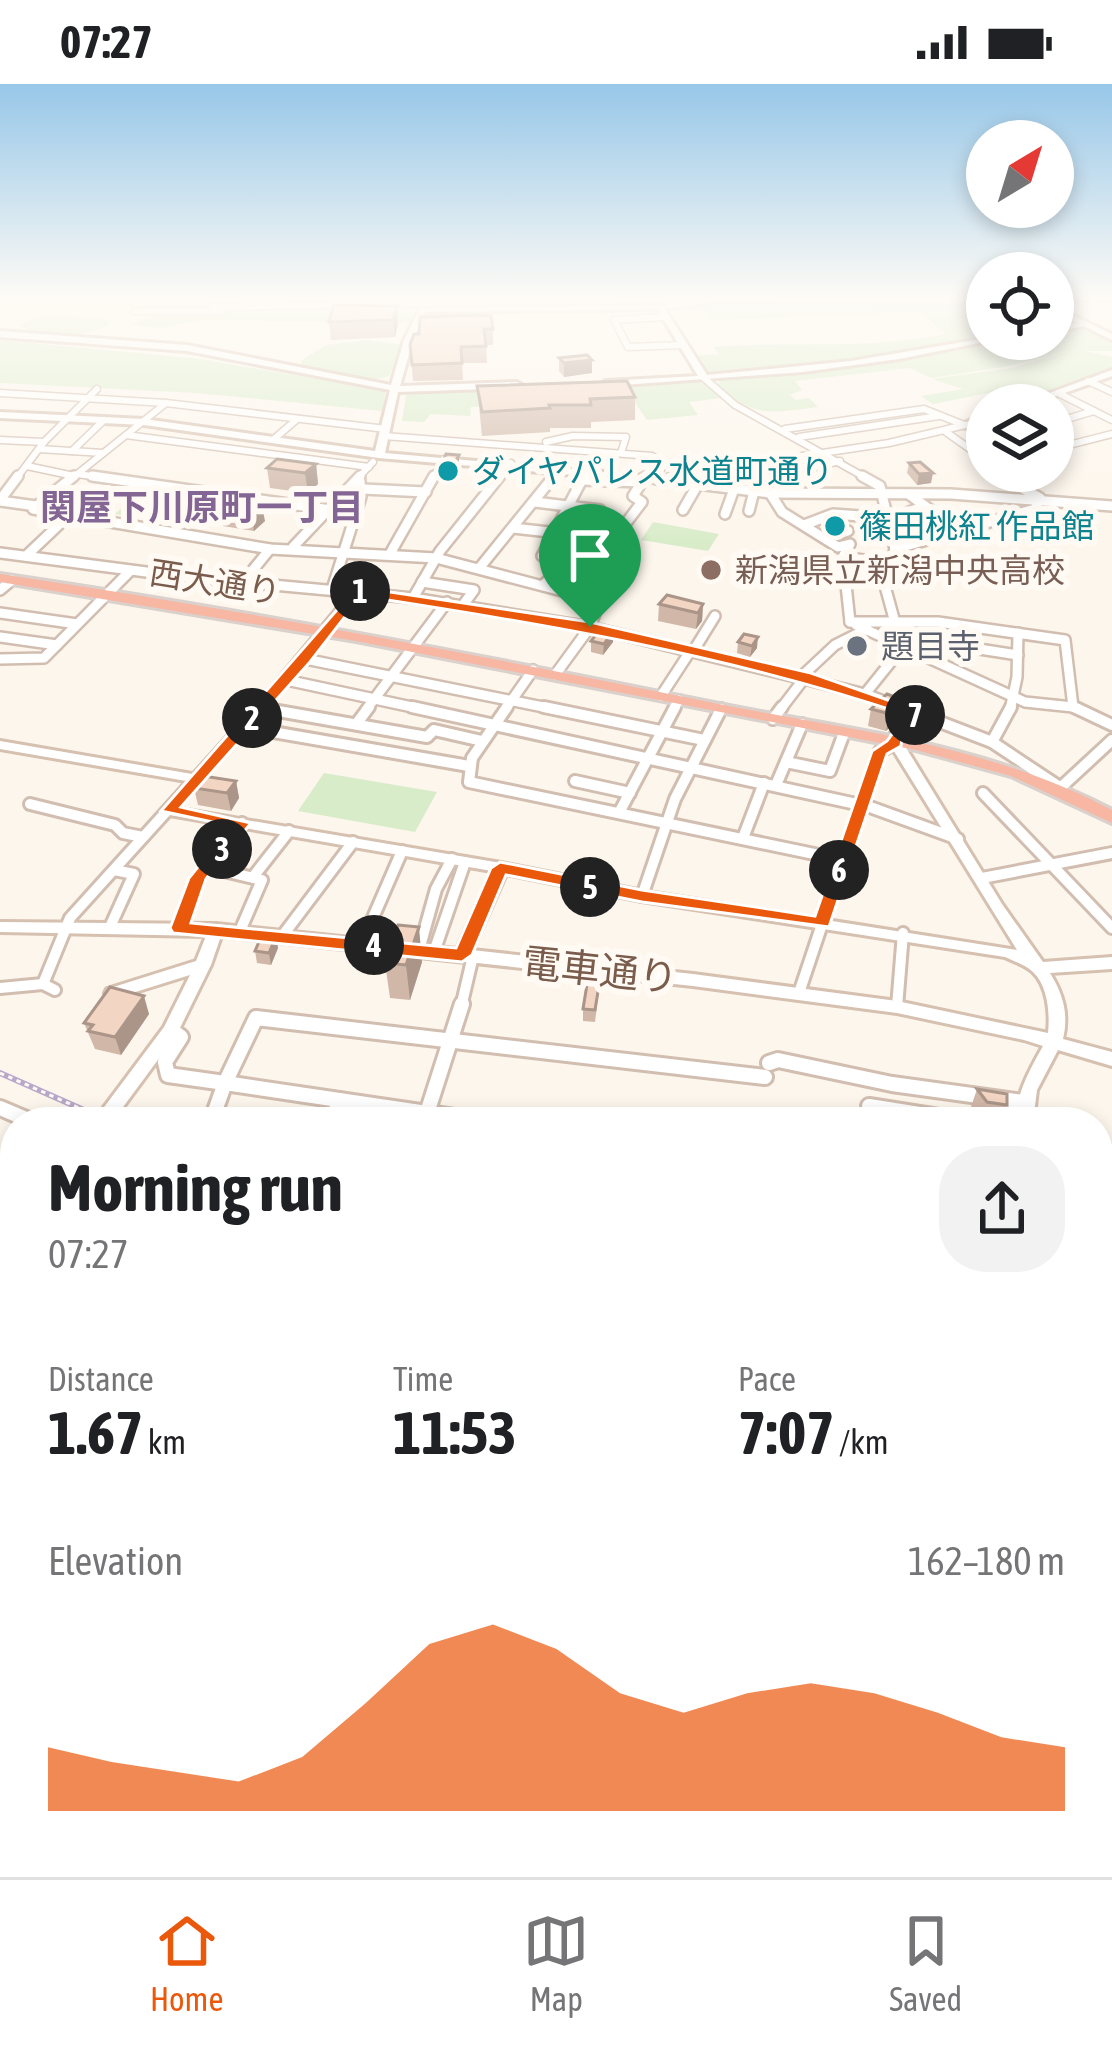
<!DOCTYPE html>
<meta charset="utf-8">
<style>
body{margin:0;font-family:"Asap Condensed","Noto Sans JP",sans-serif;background:#f2f2f2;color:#202124;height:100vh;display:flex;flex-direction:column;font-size:45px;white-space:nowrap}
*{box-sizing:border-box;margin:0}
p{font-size:39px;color:#757577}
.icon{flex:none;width:66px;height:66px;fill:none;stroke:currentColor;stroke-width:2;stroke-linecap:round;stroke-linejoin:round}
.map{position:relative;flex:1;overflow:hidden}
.sheet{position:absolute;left:0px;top:1023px;width:1113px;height:771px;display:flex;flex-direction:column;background:#fff;border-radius:48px 48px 0 0;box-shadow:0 6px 18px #0003}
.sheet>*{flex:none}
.needle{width:78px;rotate:38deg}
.fabs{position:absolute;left:966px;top:36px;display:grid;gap:24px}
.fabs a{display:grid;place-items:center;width:108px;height:108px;border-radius:50%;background:#fff;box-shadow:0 6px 18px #0003;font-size:60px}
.pin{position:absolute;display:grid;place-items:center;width:102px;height:102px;color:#fff;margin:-123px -51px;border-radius:50% 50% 50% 0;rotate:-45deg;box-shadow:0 0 12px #0007}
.pin .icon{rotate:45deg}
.km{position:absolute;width:60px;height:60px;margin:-30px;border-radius:50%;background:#222;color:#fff;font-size:33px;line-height:60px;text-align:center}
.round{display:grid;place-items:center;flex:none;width:126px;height:126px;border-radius:48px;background:#f2f2f2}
.head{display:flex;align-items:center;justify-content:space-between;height:204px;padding:0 48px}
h1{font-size:66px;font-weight:700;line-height:90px}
.stats{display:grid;grid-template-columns:repeat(3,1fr);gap:18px;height:204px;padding:12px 48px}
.stats div{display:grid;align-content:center}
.stats b{font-size:60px;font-weight:700}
.stats small{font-size:33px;font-weight:400}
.stats p{font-size:33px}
.chart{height:336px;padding:24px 48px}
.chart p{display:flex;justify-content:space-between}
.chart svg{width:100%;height:216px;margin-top:12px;fill:#ea580c;opacity:.7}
.status{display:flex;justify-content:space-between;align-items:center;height:84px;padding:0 60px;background:#fff;direction:ltr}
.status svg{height:33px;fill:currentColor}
.tabs{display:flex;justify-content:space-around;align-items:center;height:168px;border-top:3px solid #e0e0e0;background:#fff;font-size:33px;color:#757577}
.tabs a{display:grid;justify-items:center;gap:6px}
.tabs .on{color:#ea580c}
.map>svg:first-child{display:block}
</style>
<div class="status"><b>07:27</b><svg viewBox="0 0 49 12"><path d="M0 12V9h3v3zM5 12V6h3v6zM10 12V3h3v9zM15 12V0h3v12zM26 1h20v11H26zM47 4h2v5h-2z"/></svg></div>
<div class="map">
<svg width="1112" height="1793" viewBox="0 0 1112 1793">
<rect width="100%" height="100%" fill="#fdf6ec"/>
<g fill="#d8ecc9">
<polygon points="148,218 412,220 404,228 415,229 412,239 200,236 162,244 131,241 158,228 255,227 143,224"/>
<path d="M728 218 987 220V255L864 279 1001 255H1053V246L1081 243 1112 254V267H1085L1112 273V286L1024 320 993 308 933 320 921 312 963 305 932 295 1012 284 1071 266 1009 282 932 294 909 284 795 297 802 306 790 311 796 316 809 314 818 323C769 329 755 334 716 301L725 293 812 282 718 290 708 288 697 272 718 270 714 263C791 257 872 266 946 250L919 228 711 236 702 227 669 226Z"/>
<path d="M42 231 103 234 110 239C90 255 41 255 20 241Z"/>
<polygon points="0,256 200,275 386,307 382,327 196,309 0,299"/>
<polygon points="367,256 403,261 389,292 375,296 303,284 301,277 326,261"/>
<polygon points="703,298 721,314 689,318 698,331 647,336 633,316 471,323 470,332 431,330 424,338 402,337 406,312 416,307"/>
<polygon points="141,408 213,419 189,441 115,430"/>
<polygon points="653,438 719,450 708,467 641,456"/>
<polygon points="324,689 437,708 415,748 298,727"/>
<polygon points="1098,1232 1112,1235 1112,1793 788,1793 788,1779 1098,1779"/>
</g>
<polygon fill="#fcefc7" points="0,213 152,214 129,228 0,227"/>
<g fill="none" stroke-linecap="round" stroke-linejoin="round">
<defs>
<g id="street-far4">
<polyline points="213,223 668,215"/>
<polyline points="135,227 222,227"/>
<polyline points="665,233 614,236 628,263 683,261"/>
<polyline points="704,294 735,321 868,395"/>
<polyline points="1088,297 1112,308"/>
<polyline points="0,309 166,319 386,345"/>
<polyline points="1058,309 1112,336"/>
<polyline points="1053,339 1094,327"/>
<polyline points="785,345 924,325 964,341"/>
<polyline points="946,348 987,377"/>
<polyline points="126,351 369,383"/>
<polyline points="384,352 652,372 664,380 656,395"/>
<polyline points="799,353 939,332"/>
<polyline points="274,355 296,336"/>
<polyline points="0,356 44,358"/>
<polyline points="546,358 573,352 626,353 621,369"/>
<polyline points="39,365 103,369"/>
<polyline points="1053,365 1112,350"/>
<polyline points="72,367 104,336"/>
<polyline points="27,382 74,392"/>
<polyline points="77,390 113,395"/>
<polyline points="669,392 889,359 965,341"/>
<polyline points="1000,392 1006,395"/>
<polyline points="16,395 44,358 97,305"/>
<polyline points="71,395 166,319"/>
<polyline points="357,395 373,378"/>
<polyline points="433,395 444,375"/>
<polyline points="498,395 511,379"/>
<polyline points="551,395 561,383"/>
<polyline points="582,395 587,386"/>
<polyline points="764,395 840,377"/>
</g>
<g id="street-far3">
<polyline points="74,392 33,425 270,465 436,474 600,517 590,543 555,591"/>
<polyline points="92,392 331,426"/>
<polyline points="862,392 880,402 895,465 1035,425 1039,417"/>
<polyline points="1000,392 1040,414"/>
<polyline points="656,395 770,409 951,410 1112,422"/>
<polyline points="581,396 642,398"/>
<polyline points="363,405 426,408"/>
<polyline points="756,408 760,396 777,392"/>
<polyline points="770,409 782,428 838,463 850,460 843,473 850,538"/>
<polyline points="910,411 959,447"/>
<polyline points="0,416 18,392"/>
<polyline points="0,417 36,422"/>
<polyline points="535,418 600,426 597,434"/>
<polyline points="683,426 698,400"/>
<polyline points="749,427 754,407"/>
<polyline points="725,430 734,405"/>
<polyline points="888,436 922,423"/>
<polyline points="804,441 833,430 888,434"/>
<polyline points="513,444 612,455"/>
<polyline points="825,454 848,447"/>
<polyline points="293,463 360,392"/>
<polyline points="391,468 434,392"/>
<polyline points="0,469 177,492 413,514 590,543 865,610 908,626"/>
<polyline points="26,472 67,433"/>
<polyline points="843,473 889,480"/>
<polyline points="569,480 609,489 585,511"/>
<polyline points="481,482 554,392"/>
<polyline points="591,485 642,418 633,412 645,393"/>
<polyline points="243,498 270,465"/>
<polyline points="422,498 474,506 463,521"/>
<polyline points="545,499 569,480 542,472 584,392"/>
<polyline points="332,505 361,413 360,397"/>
<polyline points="0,506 12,496"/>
<polyline points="413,514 440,467 500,392"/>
<polyline points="0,529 77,540"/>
<polyline points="850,538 938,538 1065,556 1073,623 1080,626"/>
<polyline points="856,541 1025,618 1073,623"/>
<polyline points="0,553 57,561"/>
<polyline points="903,553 1018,571"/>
<polyline points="694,566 715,532"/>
<polyline points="0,575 44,574 130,487"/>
<polyline points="305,575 558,626"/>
<polyline points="803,591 835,561 867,545"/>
<polyline points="286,596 426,626"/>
<polyline points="865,610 902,564 885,502 895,465"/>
<polyline points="661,612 691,566"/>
<polyline points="261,624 275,626"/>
<polyline points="258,626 357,507"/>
<polyline points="366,626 447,518"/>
<polyline points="505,626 533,586"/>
<polyline points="673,626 679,616"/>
<polyline points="780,626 806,592"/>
<polyline points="1010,626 1017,593 1018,549"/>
</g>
<g id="street-far2">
<polyline points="412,623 870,723 958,755"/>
<polyline points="507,623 472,674 469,698 843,776"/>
<polyline points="544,623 704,656"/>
<polyline points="901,623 992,658 1061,704"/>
<polyline points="1074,623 1112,641"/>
<polyline points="261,624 427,653 434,646 482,657"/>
<polyline points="773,635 782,623"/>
<polyline points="357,639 369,623"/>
<polyline points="244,643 469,682"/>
<polyline points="992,658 1011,623"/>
<polyline points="786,678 830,687 844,649"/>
<polyline points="575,697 630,709"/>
<polyline points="776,701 802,640"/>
<polyline points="1058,706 1112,656"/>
<polyline points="983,709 1112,844"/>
<polyline points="30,720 115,741 123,749 143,753"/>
<polyline points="620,727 675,623"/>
<polyline points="743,754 764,699"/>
<polyline points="207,783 262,796 240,847"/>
<polyline points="253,793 289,747"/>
<polyline points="982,794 1112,769"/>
<polyline points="642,812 675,715 721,625"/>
<polyline points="110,843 134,790 114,786"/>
<polyline points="180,844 198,794 242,739"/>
<polyline points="283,851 353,758"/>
<polyline points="362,859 402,767"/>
<polyline points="419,866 436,805 452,775"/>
<polyline points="434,868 465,778"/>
<polyline points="43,900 70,834 261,623"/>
<polyline points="0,904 43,900 55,906"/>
<polyline points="799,909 880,667 896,659 894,653 917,629"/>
<polyline points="461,923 473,872"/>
<polyline points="897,923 903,849"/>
</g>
<g id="street-far1">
<polyline points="462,920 427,1029 488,1038"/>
<polyline points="171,946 181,953 165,978 168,991 225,999 256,934 765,993"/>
<polyline points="769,979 778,976 892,1000 1023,1018"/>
<polyline points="339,1016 427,1029 424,1038"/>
<polyline points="869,1022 970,1038"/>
<polyline points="0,1024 33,1038"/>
<polyline points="211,1038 225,999 339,1016 332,1038"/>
<polyline points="0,1102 15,1107"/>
</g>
<g id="street">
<polyline points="551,1779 551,1793"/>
<polyline points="0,1784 15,1756"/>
</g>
<g id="secondary">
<polygon points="712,213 987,215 987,219 718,217 665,225 707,291 851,277 987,254 999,255 899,275 803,288 608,302 603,299 605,297 698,292 657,225 426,228 413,256 400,302 517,298 522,301 517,304 398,308 385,369 660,393 661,395 656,398 379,374 144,341 0,334 0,328 144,335 375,367 390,306 187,267 0,253 0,247 187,261 391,301 404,256 420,224 660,221"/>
<polygon points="1053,213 1112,213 1112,216 1053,217"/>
<polygon points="1053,222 1112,250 1112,256 1084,242 1053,248 1053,242 1076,239 1053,227"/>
<polygon points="1112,286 1112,292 1031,321 1017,321"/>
<polygon points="987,329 987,335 965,344 960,341"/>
<path d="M896 655 903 659 1002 820 1043 878 1112 873V885L1050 889C1063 910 1069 930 1063 955L1112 968V982L1058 966 1037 1006 1033 1038H1015C1017 1008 1029 987 1043 962L1024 956 897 929 693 902 221 852 211 881 177 950 112 1038H93L164 943 190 891 113 915 105 909 107 905 196 877 206 852 0 848V838L216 840 457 865 492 787 164 730 162 727 164 724 169 723 501 779 642 807 1017 866 889 659ZM506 790 642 817 1005 873C1013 877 1026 881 1033 888 1048 902 1050 930 1048 949L897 917 693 890 472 866Z"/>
<polygon points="0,657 198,691 205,695 198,699 0,665"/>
<path d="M15 1148C15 1163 17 1178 0 1185 0 1169 0 1154 15 1148Z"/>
<polygon points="1098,1202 1112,1205 1112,1223 1098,1220"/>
<polygon points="0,1326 15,1332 15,1352 0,1346"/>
<polygon points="695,1779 723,1779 722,1793 694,1793"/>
</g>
<path id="highway" d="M0 490C238 525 473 570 709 618 847 646 986 659 1112 726V739L1011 692 916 666 356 557 0 498Z"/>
</defs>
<use href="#street-far4" stroke="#d1beb0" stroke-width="9"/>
<use href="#street-far3" stroke="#d1beb0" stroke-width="14"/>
<use href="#street-far2" stroke="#d1beb0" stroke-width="16"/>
<use href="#street-far1" stroke="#d1beb0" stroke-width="20"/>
<use href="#street" stroke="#d1beb0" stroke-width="24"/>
<use href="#secondary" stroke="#d6c0b0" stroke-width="6"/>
<use href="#highway" stroke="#dad1cd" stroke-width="6"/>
<use href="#street-far4" stroke="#fff" stroke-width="6"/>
<use href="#street-far3" stroke="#fff" stroke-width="9"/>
<use href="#street-far2" stroke="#fff" stroke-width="10"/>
<use href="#street-far1" stroke="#fff" stroke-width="14"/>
<use href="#street" stroke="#fff" stroke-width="18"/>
<use href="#secondary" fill="#fff" fill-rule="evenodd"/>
<use href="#highway" fill="#f7b7a3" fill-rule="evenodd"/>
<defs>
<polyline id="rail-far1" points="0,989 111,1038"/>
<polyline id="rail" points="504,1793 505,1779"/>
</defs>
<use href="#rail-far1" stroke="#b9a8c9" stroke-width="6"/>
<use href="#rail" stroke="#b9a8c9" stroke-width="9"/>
<use href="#rail-far1" stroke="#fffaf3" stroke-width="3" stroke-dasharray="4.5" stroke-linecap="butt"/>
<use href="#rail" stroke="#fffaf3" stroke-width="4.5" stroke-dasharray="14" stroke-linecap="butt"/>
</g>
<g fill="#d1b7a8">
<polygon points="397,222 398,240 395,253 331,256 329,238"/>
<polygon points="493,245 493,261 486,261 487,279 462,279 463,296 413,297 410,261 414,250"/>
<polygon points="559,274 592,289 564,293 559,287"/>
<polygon points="477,302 635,313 635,336 591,338 591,344 550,344 550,348 482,352"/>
<polygon points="459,371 459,385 455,395 443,394 442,379"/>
<polygon points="909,379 931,399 917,401 907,389"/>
<polygon points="316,380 318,400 308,409 270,404 267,384"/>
<polygon points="231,417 265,437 254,447 223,442 220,427"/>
<polygon points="659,520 703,520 702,537 696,545 658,537"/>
<polygon points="744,550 757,564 750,573 737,569 738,558"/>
<polygon points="591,557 613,558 603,571 591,568"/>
<polygon points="903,616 900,633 886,647 868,642 871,625"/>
<polygon points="236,697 239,714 231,727 198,721 194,704"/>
<polygon points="276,852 278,864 271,881 257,879 255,867"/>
<polygon points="422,878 410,916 390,914 385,879"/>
<polygon points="601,889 595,938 583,937 583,925"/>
<polygon points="149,930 121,971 95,965 84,939"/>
<polygon points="977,1005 1007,1021 1001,1038 981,1036 971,1023"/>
</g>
<g fill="#aa9588">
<polygon points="397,222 398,240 395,253 393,236"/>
<polygon points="592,276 592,289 564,293 564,279"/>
<polygon points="459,371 459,385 455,395 454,380"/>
<polygon points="316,380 318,400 308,409 305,389"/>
<polygon points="933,389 931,399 917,401 919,390"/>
<polygon points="262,422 265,437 254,447 252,431"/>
<polygon points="703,520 702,537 696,545 698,529"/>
<polygon points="613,547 613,558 603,571 604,560"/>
<polygon points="758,553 757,564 750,573 752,562"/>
<polygon points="903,616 900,633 886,647 890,630"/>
<polygon points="236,697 239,714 231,727 227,709"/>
<polygon points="419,843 422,878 410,916 406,881"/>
<polygon points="276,852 278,864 271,881 269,869"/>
<polygon points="144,912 149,930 121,971 115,953"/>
</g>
<g fill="#f3d5c3" stroke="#aa9588" stroke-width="3">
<polygon points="334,221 397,222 393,236 329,238"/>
<polygon points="480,231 491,232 493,245 484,245 486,262 461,263 462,279 412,281 410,261 414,250 419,250 420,233"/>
<polygon points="587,271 592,276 564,279 559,274"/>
<polygon points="627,297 635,313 590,315 591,321 549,321 550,324 482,328 477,302"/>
<polygon points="446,370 459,371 454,380 442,379"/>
<polygon points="277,375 316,380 305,389 267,384"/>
<polygon points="920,378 933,389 919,390 909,379"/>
<polygon points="231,417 262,422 252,431 220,427"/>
<polygon points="667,511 703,520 698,529 659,520"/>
<polygon points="601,544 613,547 604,560 591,557"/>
<polygon points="744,550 758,553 752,562 738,558"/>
<polygon points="887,610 903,616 890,630 871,625"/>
<polygon points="203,692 236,697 227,709 194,704"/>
<polygon points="398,841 419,843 406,881 385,879"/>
<polygon points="262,851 276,852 269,869 255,867"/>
<polygon points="589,888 601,889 595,926 583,925"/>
<polygon points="110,903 144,912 115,953 88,947 93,941 84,939"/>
<polygon points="977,1005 1007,1010 1007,1021 987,1018"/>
</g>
<linearGradient id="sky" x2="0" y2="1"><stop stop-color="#97c7e8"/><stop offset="0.46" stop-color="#fefbf6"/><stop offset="1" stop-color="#fefbf6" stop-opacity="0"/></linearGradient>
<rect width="1112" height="464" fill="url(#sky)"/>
<path fill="#ea580c" stroke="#fff" stroke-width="3" fill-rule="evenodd" d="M357 503 590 538 811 589 925 629 902 654 901 662 887 670 829 843 642 818 506 791 472 871 462 878 173 849 170 844 189 794 231 742 161 727ZM361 512C546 540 728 571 907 631L887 657 872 667 815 832 642 806 500 778 491 784 456 864 191 839 206 795 251 739 181 723 310 578Z"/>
<g fill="#0f9aa8" stroke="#fffaf3" stroke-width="4.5">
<circle cx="448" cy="387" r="12"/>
<circle cx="835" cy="442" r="12"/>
</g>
<circle fill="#8d6e63" stroke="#fffaf3" stroke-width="4.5" cx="711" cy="486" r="12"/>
<circle fill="#6b7280" stroke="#fffaf3" stroke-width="4.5" cx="857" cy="562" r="12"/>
<g text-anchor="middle" stroke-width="12" stroke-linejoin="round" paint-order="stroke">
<g font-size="33" fill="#0d838f" stroke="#fffaf3" text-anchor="start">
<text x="472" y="399">ダイヤパレス水道町通り</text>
<text x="859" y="454">篠田桃紅 作品館</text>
</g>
<g font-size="33" fill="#785e54" stroke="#fffaf3" text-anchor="start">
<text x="735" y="498">新潟県立新潟中央高校</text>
</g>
<g font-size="33" fill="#7a5c4d" stroke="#fffaf3">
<text transform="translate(215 498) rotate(9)" y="12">西大通り</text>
</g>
<g font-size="33" fill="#5b616d" stroke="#fffaf3" text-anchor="start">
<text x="881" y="574">題目寺</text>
</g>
<g font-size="36" font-weight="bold" fill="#846695" stroke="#fffaf3">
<text x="202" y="436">関屋下川原町一丁目</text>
</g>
<g font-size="39" fill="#7a5c4d" stroke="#fffaf3">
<text transform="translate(600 886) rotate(6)" y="14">電車通り</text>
</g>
</g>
</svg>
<div class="fabs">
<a><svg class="needle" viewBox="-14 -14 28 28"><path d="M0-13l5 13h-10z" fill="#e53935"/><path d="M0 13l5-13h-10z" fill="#757577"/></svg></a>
<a><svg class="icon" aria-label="locate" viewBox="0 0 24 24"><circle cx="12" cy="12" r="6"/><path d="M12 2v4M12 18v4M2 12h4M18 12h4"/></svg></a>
<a><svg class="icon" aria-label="layers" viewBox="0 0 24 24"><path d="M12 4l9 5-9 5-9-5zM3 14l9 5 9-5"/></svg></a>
</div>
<div class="pin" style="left:590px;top:543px;background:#1e9e55"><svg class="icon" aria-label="arrive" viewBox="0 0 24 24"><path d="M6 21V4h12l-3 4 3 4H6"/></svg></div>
<b class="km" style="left:360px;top:507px">1</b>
<b class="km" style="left:252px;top:634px">2</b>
<b class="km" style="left:222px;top:765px">3</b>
<b class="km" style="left:374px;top:861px">4</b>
<b class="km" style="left:590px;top:803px">5</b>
<b class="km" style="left:839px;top:786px">6</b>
<b class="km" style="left:915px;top:631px">7</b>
<section class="sheet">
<div class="head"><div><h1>Morning run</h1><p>07:27</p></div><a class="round"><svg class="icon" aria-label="share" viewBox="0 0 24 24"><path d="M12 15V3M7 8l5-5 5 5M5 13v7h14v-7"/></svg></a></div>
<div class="stats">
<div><p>Distance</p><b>1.67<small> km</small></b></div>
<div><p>Time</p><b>11:53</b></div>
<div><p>Pace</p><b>7:07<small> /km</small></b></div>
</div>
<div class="chart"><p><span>Elevation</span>162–180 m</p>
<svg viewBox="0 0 160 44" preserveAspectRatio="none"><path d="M0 44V31L10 34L20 36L30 38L40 33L50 22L60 10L70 6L80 11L90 20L100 24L110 20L120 18L130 20L140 24L150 29L160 31V44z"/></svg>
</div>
</section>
</div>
<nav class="tabs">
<a class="on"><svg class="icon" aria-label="home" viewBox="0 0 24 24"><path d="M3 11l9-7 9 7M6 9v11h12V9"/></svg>Home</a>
<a><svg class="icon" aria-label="map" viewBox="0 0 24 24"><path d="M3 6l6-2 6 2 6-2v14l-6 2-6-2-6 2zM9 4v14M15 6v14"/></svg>Map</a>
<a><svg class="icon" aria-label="saved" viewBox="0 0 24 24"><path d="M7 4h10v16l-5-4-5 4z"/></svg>Saved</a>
</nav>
